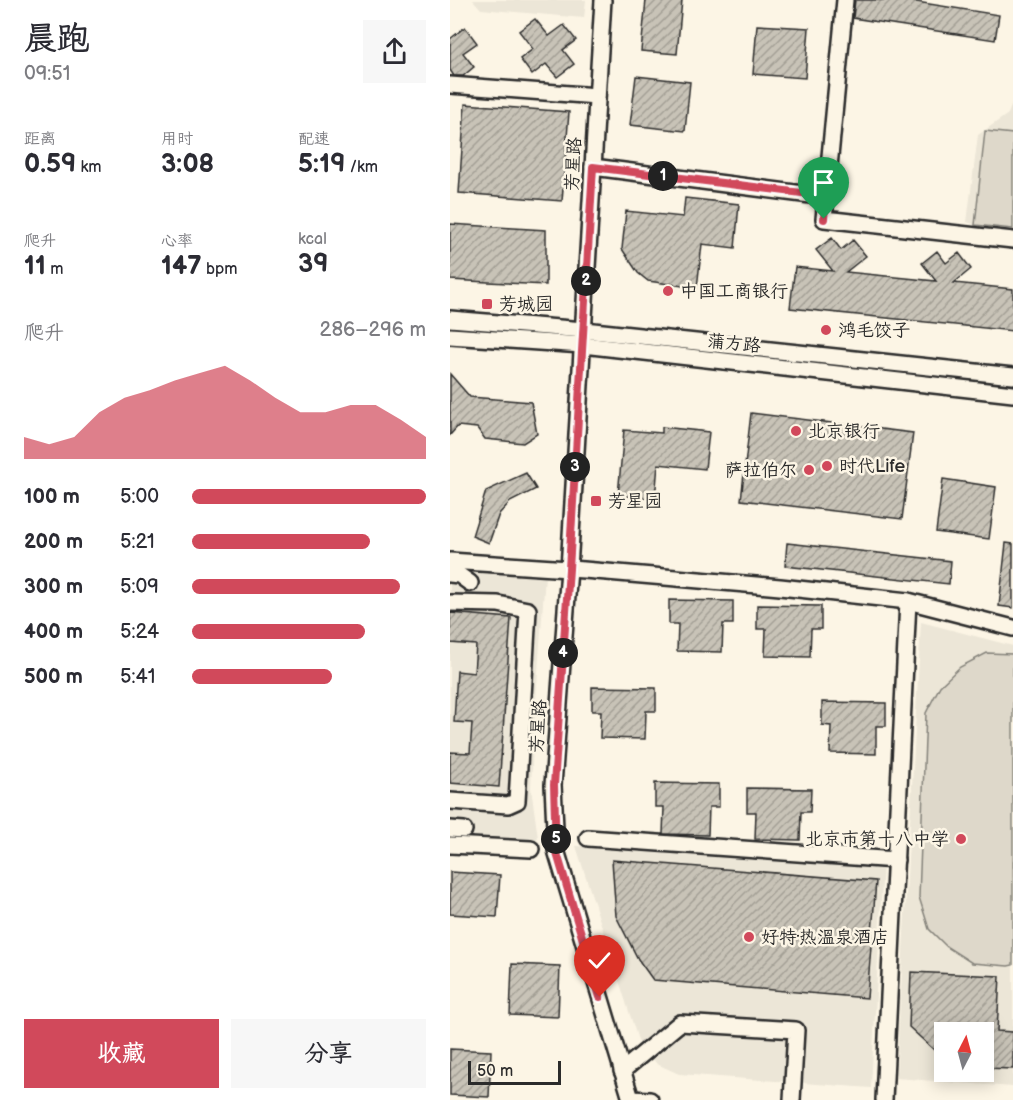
<!DOCTYPE html>
<html lang="zh">
<meta charset="utf-8">
<style>
body{margin:0;font-family:"Balsamiq Sans","LXGW WenKai TC",sans-serif;background:#f7f7f7;color:#2b2b33;height:100vh;display:flex;flex-direction:column;font-size:22px;white-space:nowrap}
*{box-sizing:border-box;margin:0}
p{font-size:20px;color:#7c7c81}
.icon{flex:none;width:33px;height:33px;fill:none;stroke:currentColor;stroke-width:2;stroke-linecap:round;stroke-linejoin:round}
.map{position:relative;flex:1;overflow:hidden}
.details{display:flex;flex-direction:column;background:#fff;width:450px}
.details>*{flex:none}
.needle{width:39px;rotate:6deg}
.controls{position:absolute;left:484px;top:1022px;display:grid;gap:12px}
.controls a{display:grid;place-items:center;width:60px;height:60px;border-radius:0px;background:#fff;box-shadow:0 3px 15px #0003;font-size:30px}
.scale{position:absolute;left:18px;bottom:15px;width:93px;box-sizing:border-box;padding-left:6px;border:3px solid #2b2b2b;border-top:0;font-size:16px;line-height:21px;white-space:nowrap;color:#2b2b2b;-webkit-text-stroke:4px #fcf5e5;paint-order:stroke}
.pin{position:absolute;display:grid;place-items:center;width:51px;height:51px;color:#fff;margin:-62px -26px;border-radius:50% 50% 50% 0;rotate:-45deg;box-shadow:0 0 6px #0007}
.pin .icon{rotate:45deg}
.km{position:absolute;width:30px;height:30px;margin:-15px;border-radius:50%;background:#222;color:#fff;font-size:16px;line-height:30px;text-align:center}
.round{display:grid;place-items:center;flex:none;width:63px;height:63px;border-radius:0px;background:#f7f7f7}
.overview{display:flex;align-items:center;justify-content:space-between;height:102px;padding:0 24px}
h1{font-size:33px;font-weight:700;line-height:45px}
.figures{display:grid;grid-template-columns:repeat(3,1fr);gap:9px;height:102px;padding:6px 24px}
.figures div{display:grid;align-content:center}
.figures b{font-size:26px;font-weight:700}
.figures small{font-size:16px;font-weight:400}
.figures p{font-size:16px}
.chart{height:168px;padding:12px 24px}
.chart p{display:flex;justify-content:space-between}
.chart svg{width:100%;height:108px;margin-top:6px;fill:#d1495b;opacity:.7}
.button{display:flex;gap:12px;margin-top:auto;padding:12px 24px}
.button a{flex:1;height:69px;border-radius:0px;background:#d1495b;color:#fff;font-size:24px;font-weight:700;line-height:69px;text-align:center}
.button a+a{background:#f7f7f7;color:#2b2b33}
ul{padding:0 24px;list-style:none;font-size:20px}
li{display:grid;grid-template-columns:96px 72px 1fr;align-items:center;height:45px}
li i{height:15px;border-radius:8px;background:#d1495b}
main{display:flex;flex:1;min-height:0}
.map>svg:first-child{display:block}
</style>
<main>
<section class="details">
<div class="overview"><div><h1>晨跑</h1><p>09:51</p></div><a class="round"><svg class="icon" aria-label="share" viewBox="0 0 24 24"><path d="M12 15V3M7 8l5-5 5 5M5 13v7h14v-7"/></svg></a></div>
<div class="figures">
<div><p>距离</p><b>0.59<small> km</small></b></div>
<div><p>用时</p><b>3:08</b></div>
<div><p>配速</p><b>5:19<small> /km</small></b></div>
</div>
<div class="figures">
<div><p>爬升</p><b>11<small> m</small></b></div>
<div><p>心率</p><b>147<small> bpm</small></b></div>
<div><p>kcal</p><b>39</b></div>
</div>
<div class="chart"><p><span>爬升</span>286–296 m</p>
<svg viewBox="0 0 160 44" preserveAspectRatio="none"><path d="M0 44V35L10 38L20 35L30 25L40 19L50 16L60 12L70 9L80 6L90 12L100 19L110 25L120 25L130 22L140 22L150 28L160 35V44z"/></svg>
</div>
<ul>
<li><b>100 m</b>5:00<i style="width:100%"></i></li>
<li><b>200 m</b>5:21<i style="width:76%"></i></li>
<li><b>300 m</b>5:09<i style="width:89%"></i></li>
<li><b>400 m</b>5:24<i style="width:74%"></i></li>
<li><b>500 m</b>5:41<i style="width:60%"></i></li>
</ul>
<div class="button"><a>收藏</a><a>分享</a></div>
</section>
<div class="map">
<svg width="563" height="1100" viewBox="0 0 563 1100">
<defs>
<pattern id="building-hatch" width="6" height="6" patternUnits="userSpaceOnUse" patternTransform="scale(1.5)"><rect width="6" height="6" fill="#c8c3b7"/><path d="M-1 1l2-2M0 6l6-6M5 7l2-2" fill="none" stroke="#a39f95"/></pattern>
</defs>
<rect width="100%" height="100%" fill="#fcf5e5"/>
<filter id="ink" filterUnits="userSpaceOnUse"><feTurbulence type="fractalNoise" baseFrequency=".0167" numOctaves="2"/><feDisplacementMap in="SourceGraphic" scale="12" xChannelSelector="R" yChannelSelector="G"/><feConvolveMatrix kernelMatrix="1 2 1 2 8 2 1 2 1" color-interpolation-filters="sRGB"/></filter>
<g filter="url(#ink)">
<g fill="#ece6d7" fill-rule="evenodd">
<polygon points="23,0 136,0 134,18 31,9"/>
<polygon points="563,101 563,229 525,225 517,222 528,135 558,114"/>
<polygon points="0,569 95,576 83,740 81,788 88,838 79,843 0,840"/>
<path d="M471 622 563 646V1087L446 1078ZM495 1032H534V1071H495Z"/>
<polygon points="126,846 433,863 421,1088 229,1074 207,1064 189,1043"/>
</g>
<g fill="#ded8ca" stroke="#84827a" stroke-width="1.5">
<polygon points="535,131 563,134 563,229 525,225"/>
<polygon points="537,653 563,654 563,965 558,966 522,963 497,947 479,929 469,897 476,713 490,686 510,667"/>
</g>
<g fill="url(#building-hatch)" stroke="#2b2b2b" stroke-width="1.5">
<polygon points="196,0 232,0 227,54 191,51"/>
<polygon points="405,0 454,0 549,15 545,40 403,18"/>
<polygon points="85,19 99,36 114,25 126,40 113,50 124,64 107,77 96,64 82,75 70,59 83,49 69,31"/>
<polygon points="307,25 359,28 355,78 303,74"/>
<polygon points="15,27 27,43 13,53 24,67 13,76 4,76 0,70 0,39"/>
<polygon points="186,76 240,82 235,131 180,125"/>
<polygon points="15,104 119,112 112,201 9,193"/>
<polygon points="235,198 289,204 285,248 252,244 247,288 198,281 188,273 172,249 176,211 233,217"/>
<polygon points="0,224 96,230 96,285 0,280"/>
<polygon points="382,238 391,250 403,240 416,256 396,272 486,281 472,263 487,251 496,263 509,253 521,269 504,283 563,289 563,331 340,308 345,267 383,271 366,250"/>
<polygon points="0,374 20,397 81,402 87,434 73,443 35,439 27,428 8,426 0,435"/>
<polygon points="301,413 463,433 452,519 291,500"/>
<polygon points="212,427 259,432 255,469 208,464 205,499 168,495 174,430 212,433"/>
<polygon points="76,473 86,489 60,502 49,514 39,543 22,536 36,491"/>
<polygon points="493,479 546,487 539,539 486,532"/>
<polygon points="337,543 501,561 499,584 335,566"/>
<polygon points="556,543 563,544 563,608 549,606"/>
<polygon points="219,600 283,601 283,624 273,624 272,652 227,651 228,624 219,624"/>
<polygon points="307,605 371,606 371,629 361,629 360,657 315,656 316,629 307,629"/>
<polygon points="0,613 61,618 49,787 0,783 0,752 20,753 22,723 4,722 7,671 24,673 26,645 0,643"/>
<polygon points="142,687 206,688 206,711 196,711 195,739 150,738 151,711 142,711"/>
<polygon points="372,702 436,703 436,726 426,726 426,754 380,753 381,726 372,725"/>
<polygon points="205,783 269,784 269,807 259,807 258,835 213,834 214,807 205,807"/>
<polygon points="297,788 361,789 360,812 351,812 350,840 305,839 306,812 297,812"/>
<polygon points="162,860 426,881 417,998 203,980 188,959 166,916"/>
<polygon points="0,872 50,875 47,917 0,914"/>
<polygon points="62,964 110,966 108,1017 60,1015"/>
<polygon points="461,972 550,976 547,1031 563,1032 563,1069 534,1068 534,1032 495,1032 495,1060 459,1027"/>
<polygon points="0,1049 41,1051 39,1097 0,1095"/>
</g>
<g fill="none" stroke-linecap="round" stroke-linejoin="round">
<defs>
<g id="minor">
<polyline points="153,0 119,569 103,785 106,850 181,1099"/>
<polyline points="395,0 374,219 563,240"/>
<polyline points="0,85 147,96"/>
<polyline points="143,167 376,197"/>
<polyline points="0,319 134,330 563,376"/>
<polyline points="0,336 133,345 563,394"/>
<polyline points="0,561 134,570 330,587 458,601 563,628"/>
<polyline points="0,574 9,575 20,583"/>
<polyline points="0,603 48,604 78,610 67,801 58,805 0,801"/>
<polyline points="0,829 14,830"/>
<polyline points="138,838 446,860"/>
<polyline points="0,845 81,849"/>
<polyline points="172,1071 230,1023 346,1030 342,1100"/>
<polyline points="181,1099 200,1100"/>
<polyline points="434,1100 458,601"/>
</g>
</defs>
<use href="#minor" stroke="#2b2b2b" stroke-width="20"/>
<use href="#minor" stroke="#fcf5e5" stroke-width="15"/>
</g>
</g>
<g fill="none" stroke-linecap="round" stroke-linejoin="round" filter="url(#ink)">
<defs>
<polyline id="route" points="150,997 106,850 104,785 119,569 143,167 376,196 374,219"/>
</defs>
<use href="#route" stroke="#fff" stroke-width="12"/>
<use href="#route" stroke="#d1495b" stroke-width="8"/>
</g>
<g fill="#d1495b" stroke="#fcf5e5" stroke-width="2">
<circle cx="218" cy="291" r="6"/>
<rect x="31" y="298" width="12" height="12" rx="3"/>
<circle cx="376" cy="330" r="6"/>
<circle cx="346" cy="431" r="6"/>
<circle cx="377" cy="466" r="6"/>
<circle cx="359" cy="470" r="6"/>
<rect x="140" y="495" width="12" height="12" rx="3"/>
<circle cx="511" cy="839" r="6"/>
<circle cx="299" cy="937" r="6"/>
</g>
<g text-anchor="middle" stroke-width="5" stroke-linejoin="round" paint-order="stroke">
<g font-size="18" fill="#2b2b2b" stroke="#fcf5e5">
<text transform="translate(123 164) rotate(-87)" y="6">芳星路</text>
<text transform="translate(284 343) rotate(6)" y="6">蒲方路</text>
<text transform="translate(88 726) rotate(-86)" y="6">芳星路</text>
</g>
<g font-size="18" fill="#2b2b2b" stroke="#fcf5e5" text-anchor="start">
<text x="230" y="297">中国工商银行</text>
<text x="49" y="310">芳城园</text>
<text x="388" y="336">鸿毛饺子</text>
<text x="358" y="437">北京银行</text>
<text x="389" y="472">时代Life</text>
<text x="347" y="476" text-anchor="end">萨拉伯尔</text>
<text x="158" y="507">芳星园</text>
<text x="499" y="845" text-anchor="end">北京市第十八中学</text>
<text x="311" y="943">好特·热温泉酒店</text>
</g>
</g>
</svg>
<div class="controls">
<a><svg class="needle" viewBox="-14 -14 28 28"><path d="M0-13l5 13h-10z" fill="#e53935"/><path d="M0 13l5-13h-10z" fill="#7c7c81"/></svg></a>
</div>
<div class="scale">50 m</div>
<div class="pin" style="left:374px;top:219px;background:#1e9e55"><svg class="icon" aria-label="arrive" viewBox="0 0 24 24"><path d="M6 21V4h12l-3 4 3 4H6"/></svg></div>
<div class="pin" style="left:150px;top:997px;background:#d93025"><svg class="icon" aria-label="check" viewBox="0 0 24 24"><path d="M5 12l5 5 9-10"/></svg></div>
<b class="km" style="left:213px;top:176px">1</b>
<b class="km" style="left:136px;top:281px">2</b>
<b class="km" style="left:125px;top:467px">3</b>
<b class="km" style="left:113px;top:653px">4</b>
<b class="km" style="left:106px;top:839px">5</b>
</div>
</main>
